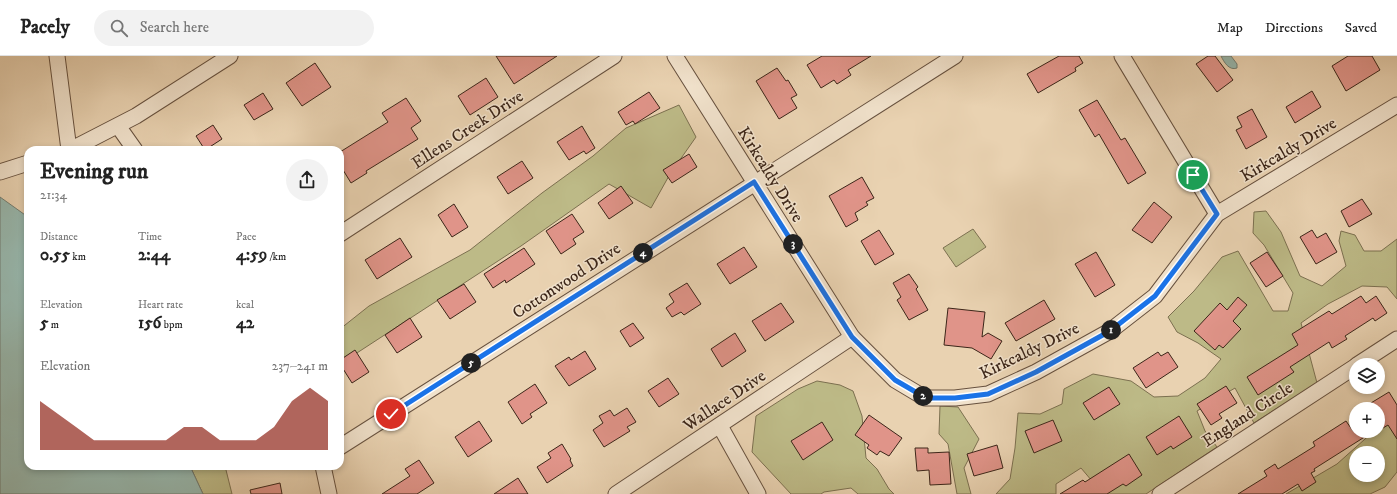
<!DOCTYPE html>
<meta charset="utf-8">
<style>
body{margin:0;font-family:"IM FELL DW Pica",serif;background:#f2f2f2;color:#222;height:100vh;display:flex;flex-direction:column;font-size:15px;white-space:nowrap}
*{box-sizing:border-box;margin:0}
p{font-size:13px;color:#767676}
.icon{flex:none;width:22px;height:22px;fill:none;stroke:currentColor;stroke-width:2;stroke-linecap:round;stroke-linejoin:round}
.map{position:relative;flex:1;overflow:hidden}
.side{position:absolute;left:24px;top:90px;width:320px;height:324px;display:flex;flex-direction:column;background:#fff;border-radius:12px;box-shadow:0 2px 6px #0003}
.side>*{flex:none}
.buttons{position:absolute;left:1349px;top:302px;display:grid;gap:8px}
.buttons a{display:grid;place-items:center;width:36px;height:36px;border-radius:50%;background:#fff;box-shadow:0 2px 6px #0003;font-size:20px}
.pin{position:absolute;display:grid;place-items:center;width:34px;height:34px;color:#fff;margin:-17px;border:2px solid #fff;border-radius:50%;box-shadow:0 1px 4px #0007}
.km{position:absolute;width:20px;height:20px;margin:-10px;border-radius:50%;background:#222;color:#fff;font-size:11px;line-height:20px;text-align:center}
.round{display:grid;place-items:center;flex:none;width:42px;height:42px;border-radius:21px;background:#f2f2f2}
.overview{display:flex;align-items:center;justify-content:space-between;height:68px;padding:0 16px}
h1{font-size:22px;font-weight:700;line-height:30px}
.figures{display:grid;grid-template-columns:repeat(3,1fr);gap:6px;height:68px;padding:4px 16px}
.figures div{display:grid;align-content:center}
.figures b{font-size:17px;font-weight:700}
.figures small{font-size:11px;font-weight:400}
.figures p{font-size:11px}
.chart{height:112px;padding:8px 16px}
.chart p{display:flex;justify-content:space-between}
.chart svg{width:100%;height:72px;margin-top:4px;fill:#8f2418;opacity:.7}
header{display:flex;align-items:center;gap:24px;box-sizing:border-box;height:56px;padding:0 20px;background:#fff;border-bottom:1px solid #e0e0e0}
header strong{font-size:19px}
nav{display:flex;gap:22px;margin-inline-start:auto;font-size:14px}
.search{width:280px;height:36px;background:#f2f2f2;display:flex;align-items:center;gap:10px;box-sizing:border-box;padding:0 14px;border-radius:22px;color:#767676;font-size:15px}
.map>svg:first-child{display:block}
</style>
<header>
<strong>Pacely</strong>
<div class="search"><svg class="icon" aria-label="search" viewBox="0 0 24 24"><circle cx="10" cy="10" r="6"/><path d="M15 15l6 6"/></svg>Search here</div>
<nav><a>Map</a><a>Directions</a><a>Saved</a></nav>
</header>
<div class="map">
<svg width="1397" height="438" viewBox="0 0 1397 438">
<rect width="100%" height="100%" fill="#e9d2b1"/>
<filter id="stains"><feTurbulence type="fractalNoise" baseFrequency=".005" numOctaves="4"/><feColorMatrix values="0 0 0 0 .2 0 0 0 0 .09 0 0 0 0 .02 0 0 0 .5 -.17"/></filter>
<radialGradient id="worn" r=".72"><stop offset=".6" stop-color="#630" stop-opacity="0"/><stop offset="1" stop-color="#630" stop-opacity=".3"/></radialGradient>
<g fill="#bdba87" stroke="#7c7050" fill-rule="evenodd">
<polygon points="679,49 696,81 670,118 651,152 609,128 521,190 340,308 340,273 369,250 470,194 542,137 593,100 626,72"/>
<polygon points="1266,155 1281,176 1300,220 1322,230 1346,210 1339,185 1341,175 1355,179 1364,195 1381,195 1397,183 1397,243 1387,231 1362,230 1328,248 1301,267 1317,327 1254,367 1235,332 1197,355 1205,375 1217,391 1146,438 1103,438 1081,412 1056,428 1056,438 996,438 1010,423 1015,392 1018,357 1040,358 1062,348 1064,333 1093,318 1131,325 1154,341 1178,340 1205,322 1221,303 1198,287 1177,276 1168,261 1194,235 1222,201 1238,195 1273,255 1288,255 1293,237 1264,189 1253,177 1254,156"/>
<polygon points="973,173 986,191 956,211 943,192"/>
<polygon points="817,325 840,329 853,335 862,360 866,402 877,413 889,433 894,438 858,438 851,432 824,436 821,438 791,438 752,396 756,360 798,333"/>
<polygon points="940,350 958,351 979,383 964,412 971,438 957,438 948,388 939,378"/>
<path d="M1397 355V416L1385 431 1370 438H1286L1337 408 1374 375H1378ZM1356 397H1378V419H1356Z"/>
<polygon points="190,410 225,410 232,438 203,438"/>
</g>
<g fill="#97b7ad" stroke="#737d72">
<path d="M1221 0H1231L1237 8V12C1229 15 1224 6 1221 0Z"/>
<polygon points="0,141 28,161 28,410 190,410 203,438 0,438"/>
</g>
<g fill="#e09489" stroke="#3c2619">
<polygon points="496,0 557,0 514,28"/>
<polygon points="822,0 871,0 848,14 851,19 837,28 834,24 821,32 807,9"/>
<polygon points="1059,0 1079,0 1083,7 1075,12 1076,15 1038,37 1027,18"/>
<polygon points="1208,0 1215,0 1233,24 1217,36 1196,8"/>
<polygon points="1348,0 1372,0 1380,14 1346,35 1332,10"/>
<polygon points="315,7 331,31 302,50 286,27"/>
<polygon points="777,12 786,25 788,24 797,39 791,42 797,52 779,63 756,25"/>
<polygon points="486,22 498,41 470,59 458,40"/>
<polygon points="1312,35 1321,51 1295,67 1286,51"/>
<polygon points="649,36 660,52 635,68 633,65 626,69 618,56"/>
<polygon points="263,37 273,53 254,64 244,49"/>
<polygon points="406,42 421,65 411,72 418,83 366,115 367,117 351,127 340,109 340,96 388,66 382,57"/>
<polygon points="1097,44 1121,84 1125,82 1146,117 1128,128 1099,78 1095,81 1079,54"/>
<polygon points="1252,53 1267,81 1246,93 1236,74 1242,71 1237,61"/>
<polygon points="213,69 222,83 205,94 196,80"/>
<polygon points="582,70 595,92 586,98 584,95 569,104 557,86"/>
<polygon points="689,98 697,111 672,127 663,114"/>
<polygon points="522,105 533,122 508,138 497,121"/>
<polygon points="862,121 874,142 866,146 868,149 855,157 858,164 846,171 829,140"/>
<polygon points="621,130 633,147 609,163 598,147"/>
<polygon points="1362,143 1372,158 1349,171 1341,155"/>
<polygon points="1154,146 1172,161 1152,187 1132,174"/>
<polygon points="454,148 468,171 452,181 438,159"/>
<polygon points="572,158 584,176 573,183 576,188 561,198 546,175"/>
<polygon points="879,174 894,198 875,209 861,185"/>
<polygon points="1312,174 1317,182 1326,177 1337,196 1316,208 1300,181"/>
<polygon points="400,182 412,201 377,223 365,204"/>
<polygon points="744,191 757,211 730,228 717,208"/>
<polygon points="524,192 535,208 506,227 505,224 493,232 484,218"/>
<polygon points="1096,196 1115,229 1095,241 1075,208"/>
<polygon points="1267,196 1283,220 1266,231 1250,207"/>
<polygon points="909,218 918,231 916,233 928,254 909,264 897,244 901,241 893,227"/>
<polygon points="687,227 701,248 684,259 681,256 672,261 666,252 674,246 669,238"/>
<polygon points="464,228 476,246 450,263 437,244"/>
<polygon points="1361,240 1366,247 1376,240 1387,257 1375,265 1373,262 1345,280 1347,283 1332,292 1329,286 1290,311 1294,316 1258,339 1247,321 1298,289 1292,278 1329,255 1332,258"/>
<polygon points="1238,241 1247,249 1233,265 1241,273 1223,292 1219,289 1215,294 1194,275 1220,247 1227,254"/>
<polygon points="1044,244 1055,263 1016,285 1005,267"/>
<polygon points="781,247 794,266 765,285 752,265"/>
<polygon points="948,252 985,256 982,281 988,277 1002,285 991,303 972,292 944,289"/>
<polygon points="410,262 422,281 397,297 385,279"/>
<polygon points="633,267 644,282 630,291 620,275"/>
<polygon points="735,277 746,295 722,311 711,293"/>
<polygon points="355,294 369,316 352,327 340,308 340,304"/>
<polygon points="585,295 596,313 569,330 555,310 569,301 571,304"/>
<polygon points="1158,296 1161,300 1168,296 1178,311 1146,332 1133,312"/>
<polygon points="668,322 679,338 659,351 648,335"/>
<polygon points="535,328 547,347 530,358 532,361 522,368 508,346"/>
<polygon points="1226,330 1237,347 1219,358 1222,362 1211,369 1197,348"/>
<polygon points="1109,331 1120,348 1094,364 1083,347"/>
<polygon points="1389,336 1397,349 1397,383 1388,369 1378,375 1378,353 1361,353"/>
<polygon points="627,352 636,366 627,371 630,375 604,391 593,374 603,367 599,360 610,354 614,360"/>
<polygon points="869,359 902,382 889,400 880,395 877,399 867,392 869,389 855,379"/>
<polygon points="1179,360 1192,381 1173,393 1171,390 1157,399 1146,381"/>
<polygon points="1053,364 1062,385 1034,397 1025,375"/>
<polygon points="479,365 492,385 468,401 455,381"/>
<polygon points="1346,365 1353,375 1374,375 1314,413 1315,415 1311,417 1316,426 1302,435 1298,428 1282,438 1238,438 1267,420 1264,415 1275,408 1278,413 1315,390 1313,386"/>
<polygon points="822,366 833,384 803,404 791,385"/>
<polygon points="562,388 571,403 570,404 573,410 547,427 537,411 551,402 548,397"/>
<polygon points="997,389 1003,412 974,420 967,398"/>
<polygon points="915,392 928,392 928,397 949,396 951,428 930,429 929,414 917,415"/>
<polygon points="1129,398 1142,419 1126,430 1123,428 1107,438 1060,438 1083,424 1085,426"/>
<polygon points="419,404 434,427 417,438 382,438 410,420 405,413"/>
<polygon points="518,422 528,438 494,438"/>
<polygon points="280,427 282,438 251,438 250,434"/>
</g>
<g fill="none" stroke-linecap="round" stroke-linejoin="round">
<defs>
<g id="minor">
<polyline points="57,0 69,94"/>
<polyline points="675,0 852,281 895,324 925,342 955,342 988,338 1036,316 1110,275 1155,240 1217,158 1397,49"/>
<polyline points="1122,0 1217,158"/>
<polyline points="118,70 135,94"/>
<polyline points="70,94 136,60 230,0"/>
<polyline points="0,116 28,107"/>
<polyline points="340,178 614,0"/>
<polyline points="1357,309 1397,283"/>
<polyline points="720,370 758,438"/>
<polyline points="340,391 955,0"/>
<polyline points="323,410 329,438"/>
<polyline points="616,438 852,281"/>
<polyline points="1160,438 1356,310"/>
</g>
</defs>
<use href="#minor" stroke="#67513f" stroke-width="17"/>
<use href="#minor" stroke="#f1e2cc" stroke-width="15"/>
</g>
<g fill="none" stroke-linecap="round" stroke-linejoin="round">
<defs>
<polyline id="route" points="391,358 754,126 852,281 895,324 926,342 955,342 988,338 1036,316 1110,275 1155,240 1217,158 1193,119"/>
</defs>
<use href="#route" stroke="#fff" stroke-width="8"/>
<use href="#route" stroke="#1a73e8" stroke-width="5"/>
</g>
<g text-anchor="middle" stroke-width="3" stroke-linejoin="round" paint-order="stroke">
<g font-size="17" fill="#3c2619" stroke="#f1e2cc">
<text transform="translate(467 73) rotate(-33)" y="6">Ellens Creek Drive</text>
<text transform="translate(1288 93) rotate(-31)" y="6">Kirkcaldy Drive</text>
<text transform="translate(771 118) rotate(58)" y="6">Kirkcaldy Drive</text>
<text transform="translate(566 224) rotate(-33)" y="6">Cottonwood Drive</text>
<text transform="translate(1029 294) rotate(-26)" y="6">Kirkcaldy Drive</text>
<text transform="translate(724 344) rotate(-34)" y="6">Wallace Drive</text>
<text transform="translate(1247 358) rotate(-33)" y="6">England Circle</text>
</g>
</g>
<rect width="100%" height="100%" filter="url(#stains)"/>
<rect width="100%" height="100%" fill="url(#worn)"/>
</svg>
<div class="buttons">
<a><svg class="icon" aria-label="layers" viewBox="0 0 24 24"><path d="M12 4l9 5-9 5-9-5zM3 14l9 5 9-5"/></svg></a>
<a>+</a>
<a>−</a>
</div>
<div class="pin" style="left:1193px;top:119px;background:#1e9e55"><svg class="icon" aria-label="arrive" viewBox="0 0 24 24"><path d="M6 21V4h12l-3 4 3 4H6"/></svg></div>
<div class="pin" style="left:391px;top:358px;background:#d93025"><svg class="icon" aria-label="check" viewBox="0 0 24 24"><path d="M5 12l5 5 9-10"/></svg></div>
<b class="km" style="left:1111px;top:274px">1</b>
<b class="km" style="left:923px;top:340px">2</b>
<b class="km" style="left:793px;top:188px">3</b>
<b class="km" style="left:643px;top:197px">4</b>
<b class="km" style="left:471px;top:307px">5</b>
<section class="side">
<div class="overview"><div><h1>Evening run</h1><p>21:34</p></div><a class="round"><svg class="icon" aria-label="share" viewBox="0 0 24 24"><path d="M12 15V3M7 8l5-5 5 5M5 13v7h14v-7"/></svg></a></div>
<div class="figures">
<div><p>Distance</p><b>0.55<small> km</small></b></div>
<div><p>Time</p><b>2:44</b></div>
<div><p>Pace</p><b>4:59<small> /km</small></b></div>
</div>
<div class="figures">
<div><p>Elevation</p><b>5<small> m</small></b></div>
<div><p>Heart rate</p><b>156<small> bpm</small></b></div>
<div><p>kcal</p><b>42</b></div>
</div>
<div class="chart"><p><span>Elevation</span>237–241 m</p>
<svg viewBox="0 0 160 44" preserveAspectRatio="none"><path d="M0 44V14L10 22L20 30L30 38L40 38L50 38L60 38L70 38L80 30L90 30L100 38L110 38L120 38L130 30L140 14L150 6L160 14V44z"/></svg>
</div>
</section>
</div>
